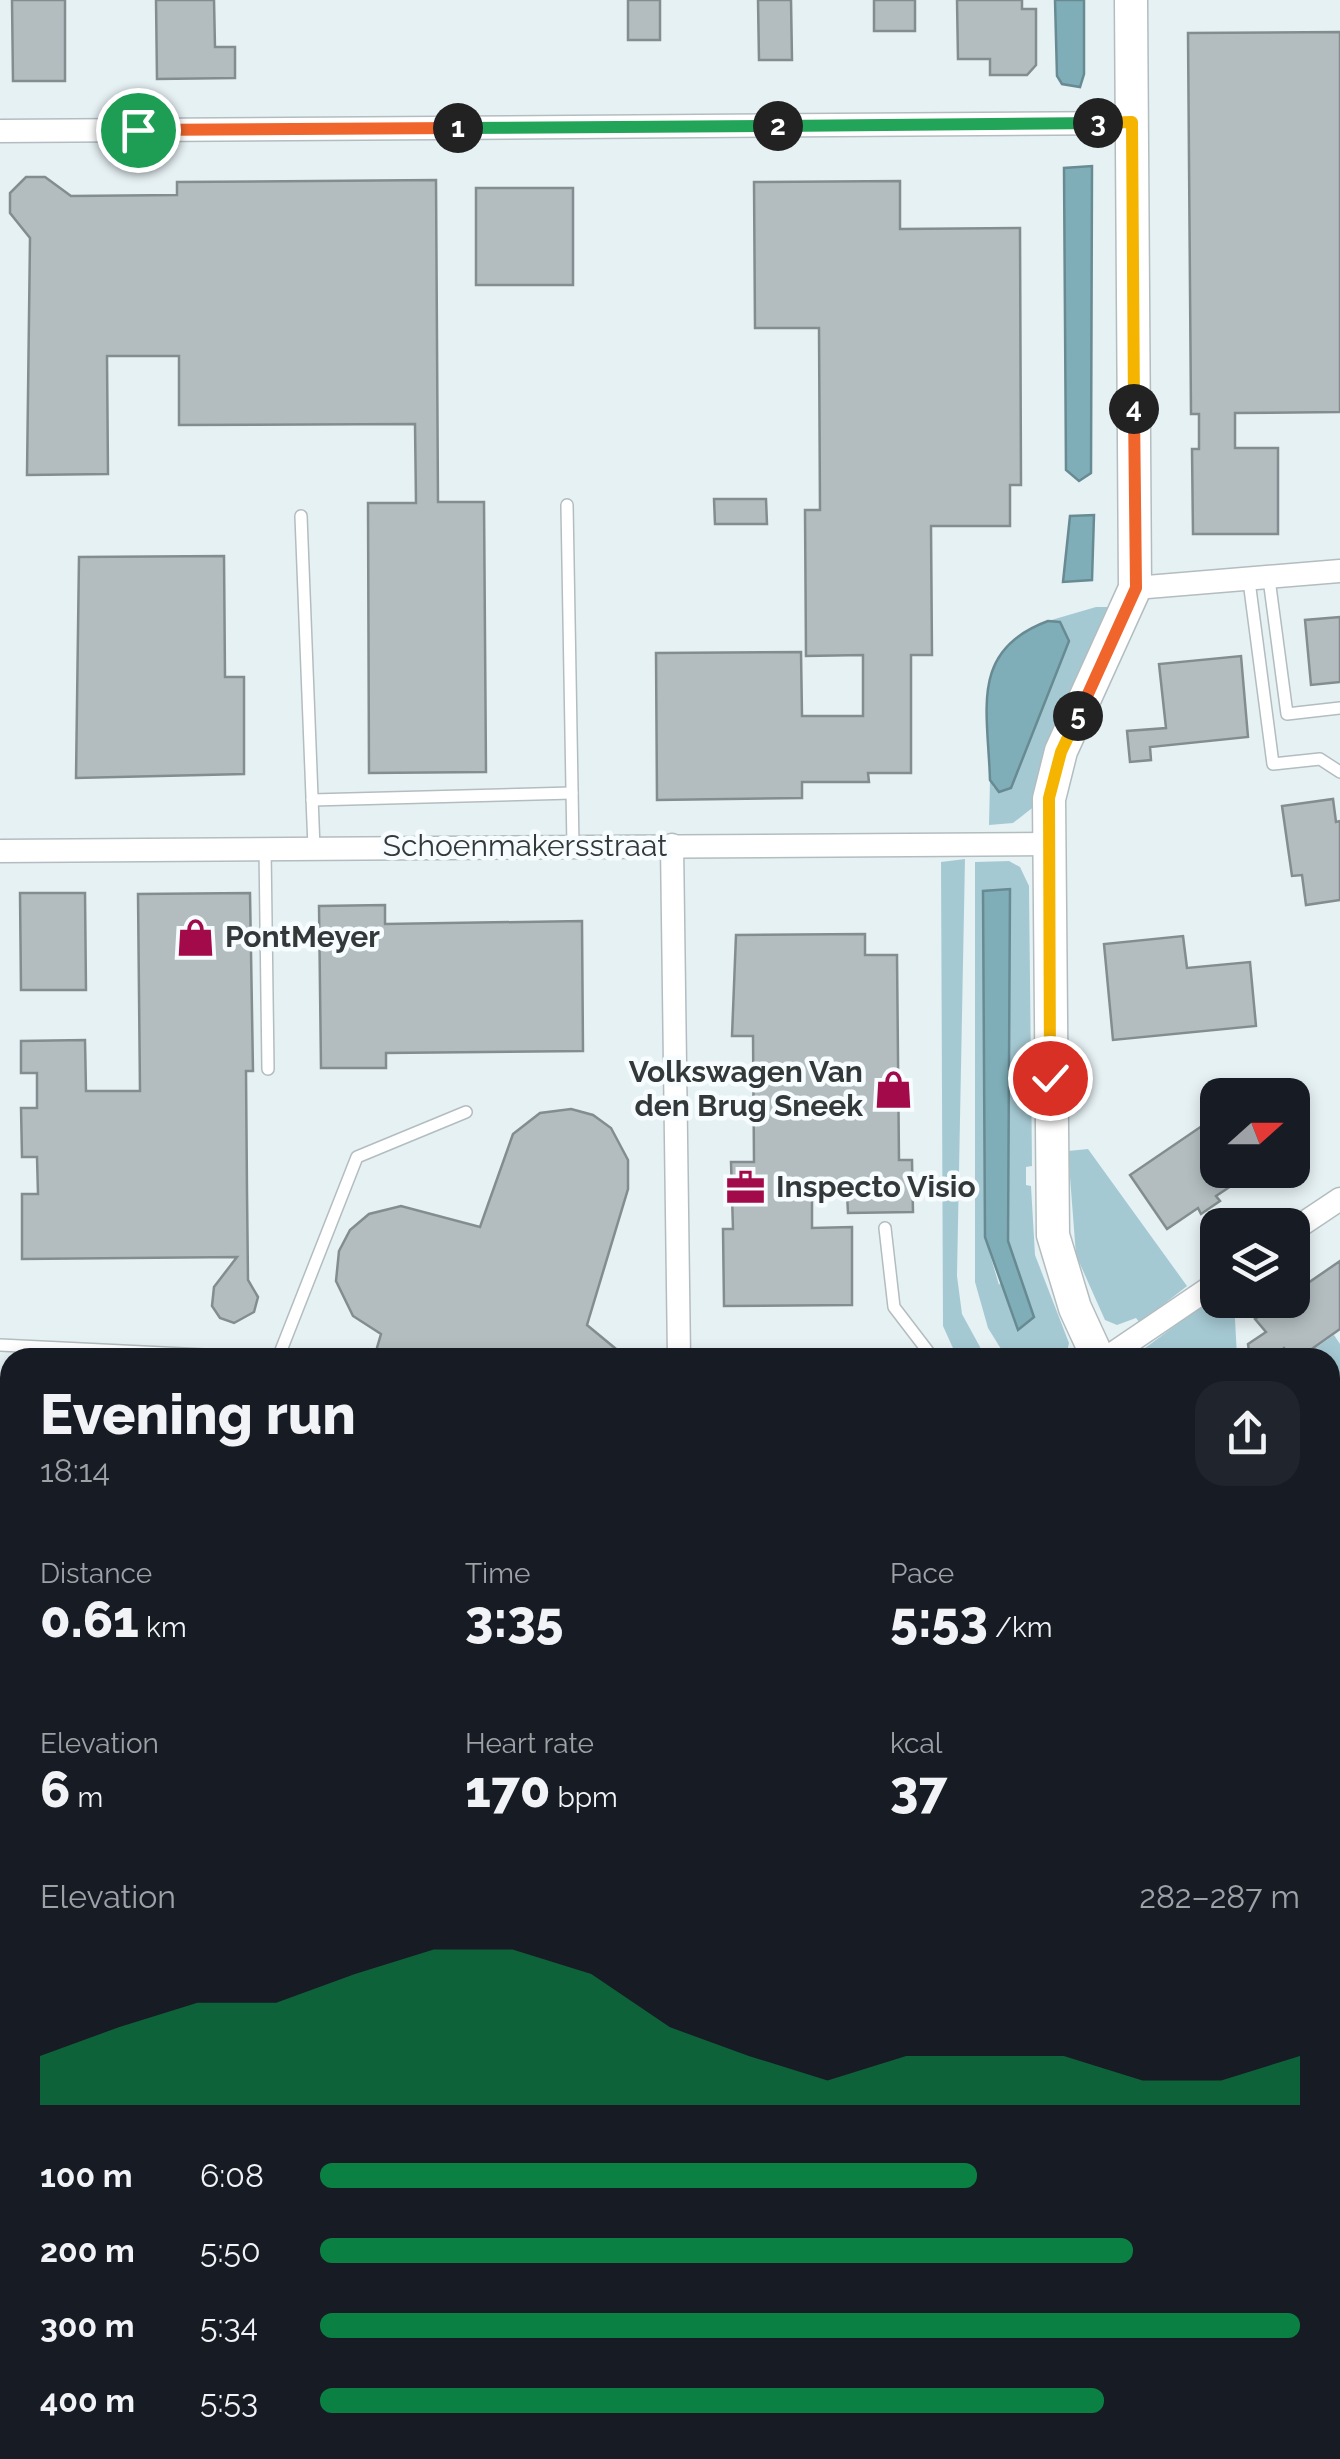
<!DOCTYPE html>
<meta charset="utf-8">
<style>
body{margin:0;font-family:Raleway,sans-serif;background:#20242c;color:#f1f3f6;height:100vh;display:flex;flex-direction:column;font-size:38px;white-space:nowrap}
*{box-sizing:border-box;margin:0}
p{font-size:32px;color:#9ea1a6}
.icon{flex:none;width:55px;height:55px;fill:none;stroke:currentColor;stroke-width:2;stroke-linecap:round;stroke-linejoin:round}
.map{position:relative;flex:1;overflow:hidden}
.drawer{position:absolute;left:0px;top:1348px;width:1340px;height:1112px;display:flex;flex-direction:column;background:#171b24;border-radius:30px 30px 0 0;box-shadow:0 5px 15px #0003}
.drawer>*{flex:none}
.needle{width:65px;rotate:69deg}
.fabs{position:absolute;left:1200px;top:1078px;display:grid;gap:20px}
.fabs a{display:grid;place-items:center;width:110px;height:110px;border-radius:20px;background:#171b24;box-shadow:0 5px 15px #0003;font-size:50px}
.pin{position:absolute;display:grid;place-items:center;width:85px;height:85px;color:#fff;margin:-42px;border:5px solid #fff;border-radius:50%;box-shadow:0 2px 10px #0007}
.km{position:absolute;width:50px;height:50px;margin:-25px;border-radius:50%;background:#222;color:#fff;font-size:28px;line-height:50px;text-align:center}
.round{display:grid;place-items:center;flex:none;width:105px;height:105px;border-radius:30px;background:#20242c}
.overview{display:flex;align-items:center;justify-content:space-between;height:170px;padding:0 40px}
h1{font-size:55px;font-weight:800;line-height:75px}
.figures{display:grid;grid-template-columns:repeat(3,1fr);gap:15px;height:170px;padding:10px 40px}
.figures div{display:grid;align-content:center}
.figures b{font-size:50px;font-weight:800}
.figures small{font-size:28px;font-weight:400}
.figures p{font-size:28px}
.chart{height:280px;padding:20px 40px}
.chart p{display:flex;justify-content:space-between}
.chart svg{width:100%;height:180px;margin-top:10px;fill:#0b8043;opacity:.7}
ul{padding:0 40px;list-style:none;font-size:32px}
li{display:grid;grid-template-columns:160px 120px 1fr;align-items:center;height:75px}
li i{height:25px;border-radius:12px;background:#0b8043}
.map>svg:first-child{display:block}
</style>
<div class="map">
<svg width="1340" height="2459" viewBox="0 0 1340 2459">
<rect width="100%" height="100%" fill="#e6f1f4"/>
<g fill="#a5c9d3" fill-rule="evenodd">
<polygon points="1096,607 1115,607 1036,805 1013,823 989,825 990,780 994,788 1060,623 1048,621"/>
<polygon points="965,859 957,1276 962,1314 986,1358 957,1357 943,1326 941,862"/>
<path d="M1009 861 1020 867 1029 886 1032 1166 1026 1167V1185L1031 1186 1035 1255 1069 1343 1066 1357H1006L988 1328 975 1282V862ZM1010 889 1007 1172 1008 1241 1013 1262 999 1285 985 1237 983 891Z"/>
<polygon points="1088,1149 1187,1286 1140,1323 1136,1318 1117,1325 1105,1320 1076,1255 1068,1151"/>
<polygon points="1217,1294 1218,1300 1234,1300 1237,1357 1132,1358"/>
<polygon points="1334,1335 1340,1344 1340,1492 1330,1485 1330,1358 1301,1358"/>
<polygon points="1330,1579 1340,1582 1340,1689 1330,1691"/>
<polygon points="1340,1768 1340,1915 1330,1932 1330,1770"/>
<polygon points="1340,1936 1340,2023 1335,2023 1330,2043 1330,1949"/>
<polygon points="10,2074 10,2148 0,2157 0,2081"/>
<polygon points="1330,2116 1340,2120 1340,2170 1330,2165"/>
<polygon points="10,2270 10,2307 0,2316 0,2276"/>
<polygon points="10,2336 10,2416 0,2424 0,2346"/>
</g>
<g fill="#7faeb9" stroke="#688b93" stroke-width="2.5">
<polygon points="1055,0 1084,0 1084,74 1080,87 1062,84 1057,76"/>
<polygon points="1092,166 1091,473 1079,481 1066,470 1064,168"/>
<polygon points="1094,515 1092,580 1063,582 1070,516"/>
<path d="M1048 621 1060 622 1069 641 1011 788 999 792 990 780C988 710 969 650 1048 621Z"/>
<polygon points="1010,889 1008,1241 1034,1317 1018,1330 985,1237 983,891"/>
<polygon points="1330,1485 1340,1492 1340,1582 1330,1579"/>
</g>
<g fill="#b3bdc0" stroke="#838d90" stroke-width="2.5">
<polygon points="12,0 65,0 65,81 13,81"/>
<polygon points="156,0 214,0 215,47 235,47 235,78 157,79"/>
<rect x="628" y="0" width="32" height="40"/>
<polygon points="758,0 791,0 792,60 759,60"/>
<rect x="874" y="0" width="41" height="31"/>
<polygon points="957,0 1022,0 1022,9 1036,9 1036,65 1027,75 990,75 990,59 958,59"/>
<polygon points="1340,32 1340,412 1235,413 1235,448 1278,448 1278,534 1193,534 1192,449 1199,449 1199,414 1191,414 1188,33"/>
<polygon points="26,177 45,177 71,196 177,195 177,182 436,180 438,502 484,502 486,772 369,773 368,503 416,503 415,424 179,425 179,356 107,356 108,474 27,475 30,238 10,213 10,193"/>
<polygon points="900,181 900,229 1020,228 1021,485 1010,485 1010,526 931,526 932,655 911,655 911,773 868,773 869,782 802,782 802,798 657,800 656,653 801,652 802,716 863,716 863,655 806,656 805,510 820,510 819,328 755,328 754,182"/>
<rect x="476" y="188" width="97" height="97"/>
<polygon points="714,499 766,499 767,524 715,524"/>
<polygon points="224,556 225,677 244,677 244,774 76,778 79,557"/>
<polygon points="1340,617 1340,682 1311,685 1305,620"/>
<polygon points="1241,656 1248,737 1150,747 1151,760 1130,762 1127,731 1166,728 1159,664"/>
<polygon points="1333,799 1336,822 1340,821 1340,900 1306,905 1302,875 1292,876 1282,806"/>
<polygon points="20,893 85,893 86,990 21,990"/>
<polygon points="250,893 253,1071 246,1071 247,1192 248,1280 258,1297 254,1312 234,1323 220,1318 212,1306 214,1287 237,1257 22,1259 22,1194 38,1194 37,1157 22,1157 21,1108 37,1108 37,1073 21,1073 21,1041 85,1040 86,1091 140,1091 138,894"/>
<polygon points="385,905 385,924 582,921 583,1051 386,1053 386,1068 321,1068 319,906"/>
<polygon points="865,934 865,955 897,955 899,1160 912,1160 913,1212 848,1213 847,1194 812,1194 812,1228 852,1227 852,1305 724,1306 723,1229 733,1229 731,1162 754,1162 753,1036 732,1036 736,935"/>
<polygon points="1183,936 1187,968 1250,962 1256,1026 1113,1040 1104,944"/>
<polygon points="571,1109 593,1115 611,1128 628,1160 628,1189 587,1325 627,1358 374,1358 381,1334 353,1316 336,1281 339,1251 350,1230 369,1214 401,1206 480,1227 513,1134 540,1113"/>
<polygon points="1218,1115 1218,1170 1255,1170 1216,1196 1220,1201 1201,1214 1198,1208 1167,1229 1130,1175"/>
<polygon points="1340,1261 1340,1329 1299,1358 1290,1358 1284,1348 1271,1358 1250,1358 1248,1344 1266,1332 1255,1319 1283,1300 1292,1300 1292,1294"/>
</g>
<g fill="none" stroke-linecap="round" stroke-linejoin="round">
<defs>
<g id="lane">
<polyline points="567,505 573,846"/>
<polyline points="301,516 314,848"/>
<polyline points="1269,579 1287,714 1340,708"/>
<polyline points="1249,581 1273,764 1320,759 1340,772"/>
<polyline points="312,800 572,793"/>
<polyline points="265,848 268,1069"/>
<polyline points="885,1228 894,1307 933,1358"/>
<polyline points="0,1345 264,1358"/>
<polyline points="278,1358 357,1157 466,1112"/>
<polyline points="0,2065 10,2062"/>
<polyline points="1330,2311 1340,2308"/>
</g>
<g id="street">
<polyline points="0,131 1132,123"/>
<polyline points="1135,588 1340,571"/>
<polyline points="672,845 679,1358"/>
<polyline points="0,851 1049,844"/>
<polyline points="1292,1231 1340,1199"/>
<polyline points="1106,1358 1218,1282"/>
<polyline points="0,1774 5,1788"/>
<polyline points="1330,2196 1340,2199"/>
<polyline points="376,2450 391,2459"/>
<polyline points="620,2450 623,2459"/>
<polyline points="456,2459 461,2450"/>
<polyline points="655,2459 674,2453 689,2459"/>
<polyline points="957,2459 957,2450"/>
<polyline points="1216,2459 1216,2450"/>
</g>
<g id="secondary">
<polyline points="1098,1358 1075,1308 1053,1235 1049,799 1061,751 1135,588 1131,0"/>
<polyline points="1330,1711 1340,1710"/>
<polyline points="1330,1759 1340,1757"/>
<polyline points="0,2172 10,2165"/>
<polyline points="0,2225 10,2216"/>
</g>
</defs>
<use href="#lane" stroke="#b3bdc0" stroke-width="14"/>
<use href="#street" stroke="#b3bdc0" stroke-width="25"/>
<use href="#secondary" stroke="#b3bdc0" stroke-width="35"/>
<use href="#lane" stroke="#fff" stroke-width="11"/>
<use href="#street" stroke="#fff" stroke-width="22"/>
<use href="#secondary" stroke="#fff" stroke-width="32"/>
</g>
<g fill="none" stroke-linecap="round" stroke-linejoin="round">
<defs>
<polyline id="split-1" points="138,130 458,128"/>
<polyline id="split-2" points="458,128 778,126"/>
<polyline id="split-3" points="778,126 1098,123"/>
<polyline id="split-4" points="1098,123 1132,122 1134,409"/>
<polyline id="split-5" points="1078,716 1136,588 1134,409"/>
<polyline id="split-6" points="1050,1078 1049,798 1061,752 1078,716"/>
</defs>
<use href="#split-1" stroke="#fff" stroke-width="20"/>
<use href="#split-2" stroke="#fff" stroke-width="20"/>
<use href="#split-3" stroke="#fff" stroke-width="20"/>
<use href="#split-4" stroke="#fff" stroke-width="20"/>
<use href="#split-5" stroke="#fff" stroke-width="20"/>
<use href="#split-6" stroke="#fff" stroke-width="20"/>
<use href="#split-1" stroke="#f0652b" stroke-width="12"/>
<use href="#split-2" stroke="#22a559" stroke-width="12"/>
<use href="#split-3" stroke="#22a559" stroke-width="12"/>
<use href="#split-4" stroke="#f5b400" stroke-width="12"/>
<use href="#split-5" stroke="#f0652b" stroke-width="12"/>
<use href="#split-6" stroke="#f5b400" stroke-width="12"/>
</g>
<defs>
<symbol id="shop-bare" viewBox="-9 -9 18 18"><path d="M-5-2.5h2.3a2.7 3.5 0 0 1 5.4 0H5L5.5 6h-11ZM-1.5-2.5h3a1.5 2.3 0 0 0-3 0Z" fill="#a20a4a" stroke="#f7fdff" stroke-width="2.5" paint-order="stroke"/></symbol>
<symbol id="office-bare" viewBox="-9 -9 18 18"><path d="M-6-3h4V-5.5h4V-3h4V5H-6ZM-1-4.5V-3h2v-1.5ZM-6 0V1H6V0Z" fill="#a20a4a" stroke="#f7fdff" stroke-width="2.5" paint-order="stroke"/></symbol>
</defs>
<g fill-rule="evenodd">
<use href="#shop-bare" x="168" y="910" width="55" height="55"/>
<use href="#shop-bare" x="866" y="1062" width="55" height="55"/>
<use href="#office-bare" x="718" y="1160" width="55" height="55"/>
</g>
<g text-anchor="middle" stroke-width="9" stroke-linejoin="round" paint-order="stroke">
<g font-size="30" fill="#333839" stroke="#f7fdff">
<text x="525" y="856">Schoenmakersstraat</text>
</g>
<g font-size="30" font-weight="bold" fill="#333839" stroke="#f7fdff" text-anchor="start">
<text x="225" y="947">PontMeyer</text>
<text x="863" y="1082" text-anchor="end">Volkswagen Van<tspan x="863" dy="34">den Brug Sneek</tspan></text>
<text x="776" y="1197">Inspecto Visio</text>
</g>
</g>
</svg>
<div class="fabs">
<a><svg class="needle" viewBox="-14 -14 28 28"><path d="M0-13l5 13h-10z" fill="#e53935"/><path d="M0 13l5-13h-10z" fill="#9ea1a6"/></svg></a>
<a><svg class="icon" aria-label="layers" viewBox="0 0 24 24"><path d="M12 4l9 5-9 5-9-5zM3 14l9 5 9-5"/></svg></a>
</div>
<div class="pin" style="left:138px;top:130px;background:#1e9e55"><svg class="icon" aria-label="arrive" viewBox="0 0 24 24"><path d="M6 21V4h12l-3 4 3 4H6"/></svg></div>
<div class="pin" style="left:1050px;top:1078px;background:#d93025"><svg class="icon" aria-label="check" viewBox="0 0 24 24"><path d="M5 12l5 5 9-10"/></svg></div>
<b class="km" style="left:458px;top:128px">1</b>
<b class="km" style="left:778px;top:126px">2</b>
<b class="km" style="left:1098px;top:123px">3</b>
<b class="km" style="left:1134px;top:409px">4</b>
<b class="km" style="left:1078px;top:716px">5</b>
<section class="drawer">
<div class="overview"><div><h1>Evening run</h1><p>18:14</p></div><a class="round"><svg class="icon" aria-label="share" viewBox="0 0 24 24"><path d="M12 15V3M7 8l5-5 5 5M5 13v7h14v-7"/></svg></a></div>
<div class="figures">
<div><p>Distance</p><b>0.61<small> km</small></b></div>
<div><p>Time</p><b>3:35</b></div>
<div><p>Pace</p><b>5:53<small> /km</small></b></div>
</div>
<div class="figures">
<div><p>Elevation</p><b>6<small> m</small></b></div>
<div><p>Heart rate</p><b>170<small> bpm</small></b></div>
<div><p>kcal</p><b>37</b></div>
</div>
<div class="chart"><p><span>Elevation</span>282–287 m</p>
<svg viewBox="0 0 160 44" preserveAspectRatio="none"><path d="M0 44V32L10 25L20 19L30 19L40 12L50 6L60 6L70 12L80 25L90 32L100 38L110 32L120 32L130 32L140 38L150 38L160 32V44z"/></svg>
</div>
<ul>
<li><b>100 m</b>6:08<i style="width:67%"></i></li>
<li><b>200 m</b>5:50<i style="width:83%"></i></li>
<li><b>300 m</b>5:34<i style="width:100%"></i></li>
<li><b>400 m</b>5:53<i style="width:80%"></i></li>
</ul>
</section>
</div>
